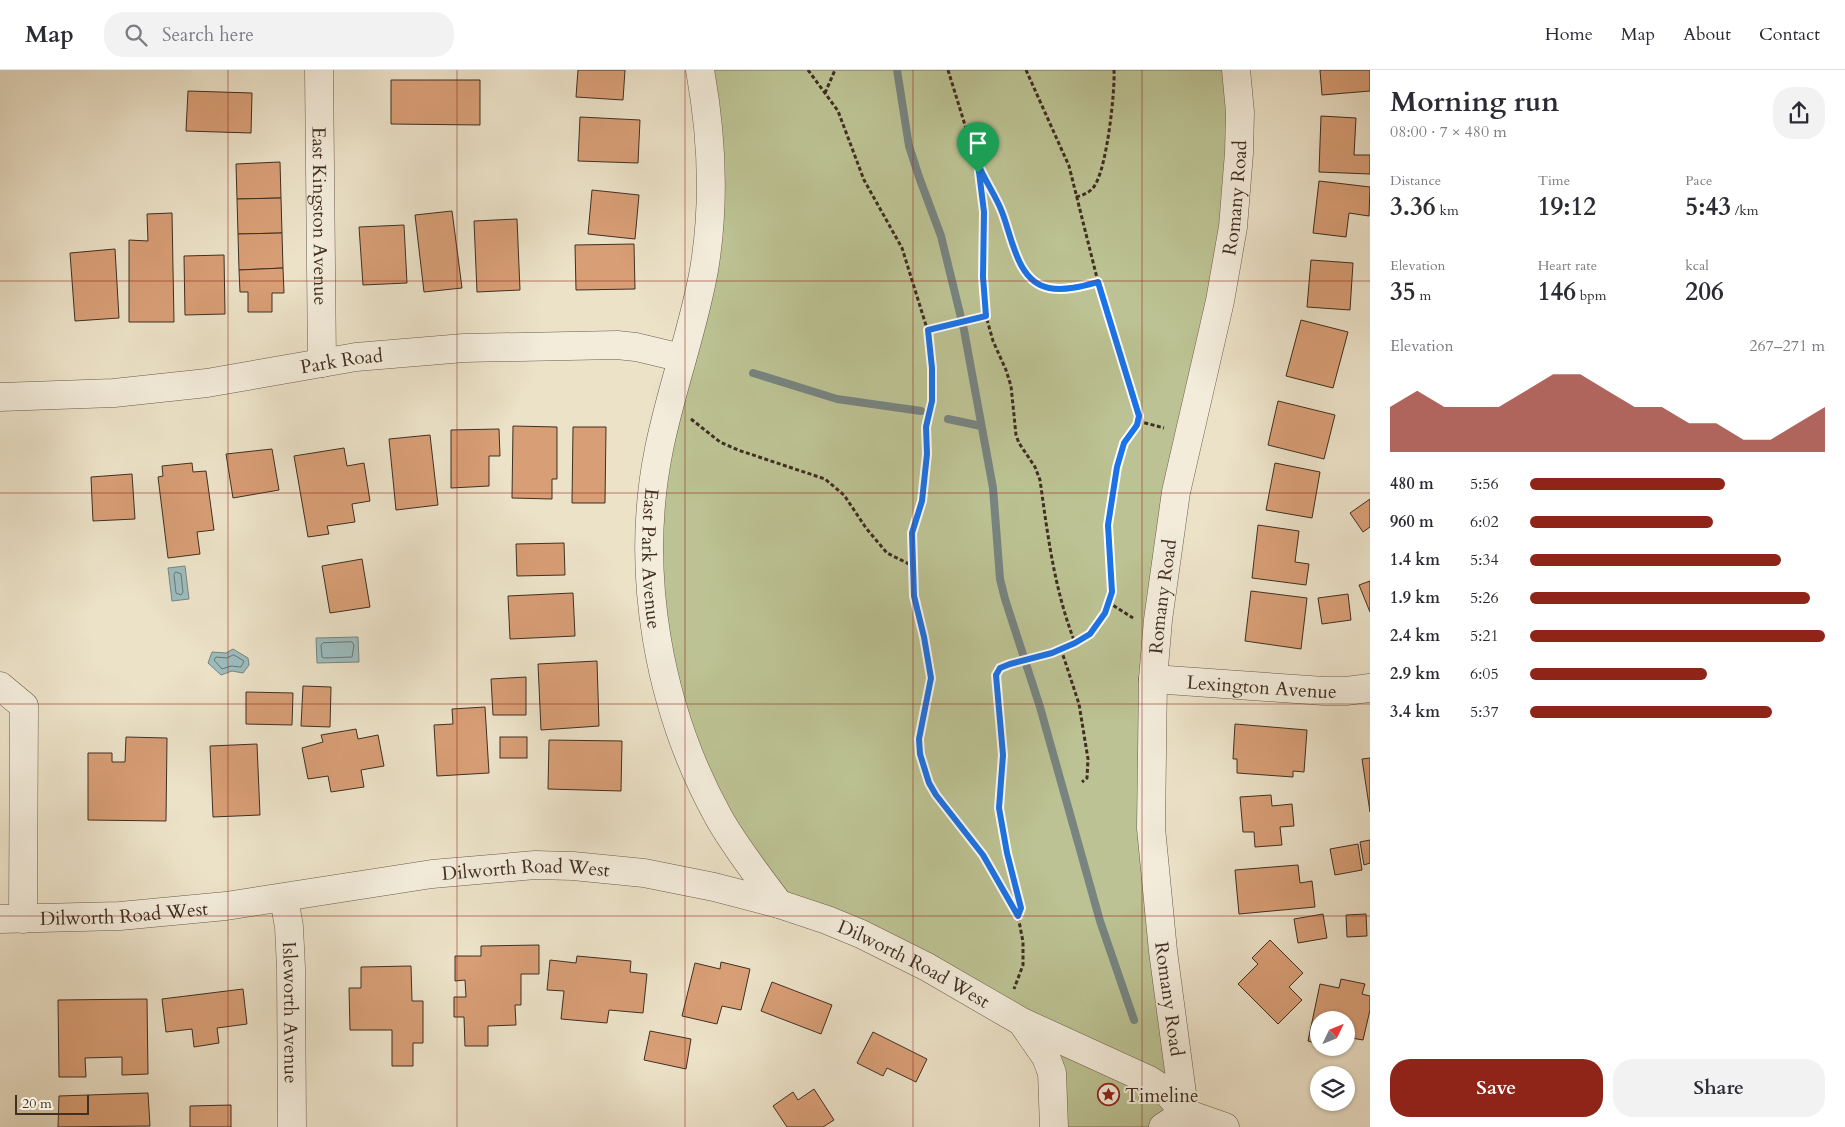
<!DOCTYPE html>
<meta charset="utf-8">
<style>
body{margin:0;font-family:Cardo,serif;background:#f2f2f3;color:#2b2b33;height:100vh;display:flex;flex-direction:column;font-size:19px;white-space:nowrap}
*{box-sizing:border-box;margin:0}
p{font-size:16px;color:#7c7c81}
.icon{flex:none;width:28px;height:28px;fill:none;stroke:currentColor;stroke-width:2;stroke-linecap:round;stroke-linejoin:round}
.map{position:relative;flex:1;overflow:hidden}
.details{display:flex;flex-direction:column;background:#fff;width:475px}
.details>*{flex:none}
.needle{width:32px;rotate:47deg}
.fabs{position:absolute;left:1310px;top:941px;display:grid;gap:10px}
.fabs a{display:grid;place-items:center;width:45px;height:45px;border-radius:50%;background:#fff;box-shadow:0 1px 4px #0004;font-size:25px}
.scale{position:absolute;left:15px;bottom:12px;width:74px;box-sizing:border-box;padding-left:5px;border:2px solid #402f22;border-top:0;font-size:14px;line-height:18px;white-space:nowrap;color:#402f22;-webkit-text-stroke:4px #f3ecdb;paint-order:stroke}
.pin{position:absolute;display:grid;place-items:center;width:42px;height:42px;color:#fff;margin:-51px -21px;border-radius:50% 50% 50% 0;rotate:-45deg;box-shadow:0 0 5px #0007}
.pin .icon{rotate:45deg}
.round{display:grid;place-items:center;flex:none;width:52px;height:52px;border-radius:20px;background:#f2f2f3}
.head{display:flex;align-items:center;justify-content:space-between;height:85px;padding:0 20px}
h1{font-size:28px;font-weight:800;line-height:38px}
.metrics{display:grid;grid-template-columns:repeat(3,1fr);gap:8px;height:85px;padding:5px 20px}
.metrics div{display:grid;align-content:center}
.metrics b{font-size:25px;font-weight:800}
.metrics small{font-size:14px;font-weight:400}
.metrics p{font-size:14px}
.chart{height:140px;padding:10px 20px}
.chart p{display:flex;justify-content:space-between}
.chart svg{width:100%;height:90px;margin-top:5px;fill:#8f2418;opacity:.7}
.cta{display:flex;gap:10px;margin-top:auto;padding:10px 20px}
.cta a{flex:1;height:58px;border-radius:20px;background:#8f2418;color:#fff;font-size:20px;font-weight:800;line-height:58px;text-align:center}
.cta a+a{background:#f2f2f3;color:#2b2b33}
ul{padding:0 20px;list-style:none;font-size:16px}
li{display:grid;grid-template-columns:80px 60px 1fr;align-items:center;height:38px}
li i{height:12px;border-radius:6px;background:#8f2418}
header{display:flex;align-items:center;gap:30px;box-sizing:border-box;height:70px;padding:0 25px;background:#fff;border-bottom:1px solid #e1e1e2}
header strong{font-size:24px}
nav{display:flex;gap:28px;margin-inline-start:auto;font-size:18px}
.search{width:350px;height:45px;background:#f2f2f3;display:flex;align-items:center;gap:12px;box-sizing:border-box;padding:0 18px;border-radius:20px;color:#7c7c81;font-size:19px}
main{display:flex;flex:1;min-height:0}
.map>svg:first-child{display:block}
</style>
<header>
<strong>Map</strong>
<div class="search"><svg class="icon" aria-label="search" viewBox="0 0 24 24"><circle cx="10" cy="10" r="6"/><path d="M15 15l6 6"/></svg>Search here</div>
<nav><a>Home</a><a>Map</a><a>About</a><a>Contact</a></nav>
</header>
<main>
<div class="map">
<svg width="1370" height="1057" viewBox="0 0 1370 1057">
<rect width="100%" height="100%" fill="#ece2c8"/>
<filter id="stains"><feTurbulence type="fractalNoise" baseFrequency=".004" numOctaves="4"/><feColorMatrix values="0 0 0 0 .2 0 0 0 0 .09 0 0 0 0 .02 0 0 0 .5 -.17"/></filter>
<radialGradient id="worn" r=".72"><stop offset=".6" stop-color="#630" stop-opacity="0"/><stop offset="1" stop-color="#630" stop-opacity=".3"/></radialGradient>
<polygon fill="#bcc293" stroke="#7e785a" points="700,0 1236,0 1240,42 1153,609 1186,1057 1054,1057 1022,952 779,834 692,691 649,483 704,200"/>
<g fill="#9cbcbe" stroke="#778480">
<polygon points="185,496 189,529 172,531 168,498"/>
<polygon points="358,567 359,592 317,593 316,568"/>
<polygon points="233,579 248,588 249,595 243,603 232,601 221,605 208,593 212,582 226,583"/>
</g>
<g fill="none" stroke-linecap="round" stroke-linejoin="round">
<g stroke="#6e7670" stroke-width="1">
<polygon points="176,502 181,504 183,522 181,525 176,523 174,505"/>
<polygon points="352,572 354,575 352,587 324,588 322,587 321,575 323,573"/>
<polygon points="234,585 244,591 241,597 231,596 222,599 214,590 216,587 226,588"/>
</g>
<g stroke="#778480" stroke-width="8">
<polyline points="897,0 909,76 919,107 941,166 964,260 993,418 1000,509 1005,529 1040,637 1100,851 1134,950"/>
<polyline points="753,303 837,329 921,341"/>
<polyline points="948,349 981,356"/>
</g>
</g>
<g fill="#d89e76" stroke="#402f22">
<polygon points="578,0 625,0 623,30 576,27"/>
<polygon points="1320,0 1370,0 1370,21 1322,25"/>
<polygon points="391,10 480,10 480,55 391,54"/>
<polygon points="188,21 252,23 251,63 186,61"/>
<polygon points="1321,46 1356,48 1354,85 1370,85 1370,104 1319,102"/>
<polygon points="580,47 640,50 638,93 578,91"/>
<polygon points="280,92 281,128 237,129 236,94"/>
<polygon points="1319,111 1370,117 1369,146 1349,143 1346,167 1313,163"/>
<polygon points="592,120 639,125 635,169 588,164"/>
<polygon points="281,128 282,163 238,164 237,129"/>
<polygon points="452,141 462,218 424,222 415,145"/>
<polygon points="172,143 174,252 129,252 129,170 148,171 147,144"/>
<polygon points="517,149 520,220 477,222 474,151"/>
<polygon points="404,155 407,213 363,215 359,157"/>
<polygon points="282,163 283,198 239,200 238,164"/>
<polygon points="634,174 635,219 576,220 575,175"/>
<polygon points="115,179 119,248 75,251 70,183"/>
<polygon points="224,185 225,244 185,245 184,186"/>
<polygon points="1311,190 1353,193 1350,240 1307,237"/>
<polygon points="283,198 284,223 272,223 272,242 248,242 248,222 240,222 239,200"/>
<polygon points="1301,250 1348,262 1333,318 1286,306"/>
<polygon points="1278,331 1335,345 1324,389 1268,375"/>
<polygon points="513,356 557,357 557,409 552,409 552,429 512,428"/>
<polygon points="573,357 606,357 605,433 572,433"/>
<polygon points="499,359 500,386 489,386 489,416 451,418 451,360"/>
<polygon points="430,365 438,435 396,440 389,369"/>
<polygon points="344,378 347,396 364,393 370,431 352,434 355,452 327,456 329,464 308,467 294,386"/>
<polygon points="272,379 279,420 233,428 226,384"/>
<polygon points="192,393 193,402 206,401 214,460 197,462 200,484 168,488 158,407 163,406 162,396"/>
<polygon points="1275,393 1320,402 1312,448 1266,440"/>
<polygon points="132,404 135,449 93,451 91,407"/>
<polygon points="1370,429 1370,457 1363,462 1350,443"/>
<polygon points="1258,455 1299,461 1295,492 1309,494 1306,515 1252,508"/>
<polygon points="564,473 565,505 517,506 516,474"/>
<polygon points="362,489 370,537 330,543 322,496"/>
<polygon points="1370,511 1370,542 1359,515"/>
<polygon points="1251,521 1307,528 1301,579 1245,571"/>
<polygon points="573,523 575,566 510,569 508,526"/>
<polygon points="1348,524 1351,550 1322,554 1318,528"/>
<polygon points="597,591 599,656 541,660 538,594"/>
<polygon points="526,607 526,645 493,645 491,609"/>
<polygon points="303,616 331,617 330,657 301,656"/>
<polygon points="246,622 293,623 292,655 246,654"/>
<polygon points="485,637 489,703 437,706 434,655 453,654 452,639"/>
<polygon points="1235,654 1307,660 1304,702 1293,701 1293,707 1237,703 1237,689 1233,689"/>
<polygon points="356,659 358,669 378,665 384,696 361,700 364,717 331,722 328,706 308,709 302,678 323,672 321,665"/>
<polygon points="126,667 167,668 166,751 88,750 88,683 112,683 112,692 125,692"/>
<rect x="500" y="667" width="27" height="21"/>
<polygon points="549,670 622,671 621,721 548,719"/>
<polygon points="257,674 260,745 213,747 210,676"/>
<polygon points="1370,688 1370,742 1362,689"/>
<polygon points="1271,725 1272,736 1292,734 1294,756 1280,757 1282,775 1255,777 1254,762 1243,762 1240,727"/>
<polygon points="1370,770 1370,793 1364,795 1360,772"/>
<polygon points="1358,774 1362,800 1335,805 1330,779"/>
<polygon points="1298,795 1300,813 1312,811 1315,837 1239,844 1235,800"/>
<polygon points="1323,844 1327,868 1298,873 1294,849"/>
<polygon points="1366,844 1367,866 1347,867 1346,845"/>
<polygon points="1270,870 1303,903 1289,917 1302,930 1278,954 1238,914 1258,894 1252,888"/>
<polygon points="539,875 539,904 521,904 521,935 515,935 516,955 488,956 488,976 465,976 464,947 454,947 454,927 466,927 465,910 455,911 455,886 481,886 481,876"/>
<polygon points="577,886 631,891 630,902 647,904 643,943 609,940 607,953 561,949 564,921 547,920 550,890 576,893"/>
<polygon points="721,892 750,899 741,940 722,936 717,954 682,946 695,893 720,899"/>
<polygon points="411,896 412,931 423,931 423,973 413,973 413,996 392,996 392,960 350,960 349,918 361,918 361,897"/>
<polygon points="1341,909 1365,914 1362,924 1370,926 1370,940 1363,970 1346,967 1346,950 1319,950 1319,974 1308,971 1320,914 1339,918"/>
<polygon points="772,912 832,935 821,964 761,941"/>
<polygon points="243,919 247,954 217,958 219,973 194,977 192,959 166,962 162,929"/>
<polygon points="147,929 148,1004 122,1005 122,987 85,988 86,1007 59,1007 58,930"/>
<polygon points="650,961 691,969 686,999 644,990"/>
<polygon points="873,962 927,989 916,1012 887,998 883,1006 857,993"/>
<polygon points="814,1019 834,1050 823,1057 787,1057 773,1036 793,1022 798,1030"/>
<polygon points="148,1023 150,1056 58,1057 59,1026"/>
<polygon points="231,1035 231,1057 190,1057 190,1036"/>
</g>
<g fill="none" stroke-linecap="round" stroke-linejoin="round">
<defs>
<g id="minor">
<path id="s1" d="M319 0 322 293"/>
<path id="s2" d="M700 0C712 66 715 134 704 200 693 261 671 319 659 379 634 502 658 638 719 748 736 778 758 806 779 834"/>
<path id="s3" d="M0 327 114 323 207 313 356 287 464 278 617 275 636 277 682 288"/>
<path id="s4" d="M1153 609 1324 621H1346L1370 618"/>
<polyline points="0,616 24,636 23,849"/>
<path id="s5" d="M284 828 289 857 291 898 292 1057"/>
<path id="s6" d="M0 849 120 846 226 836 432 804 535 795 573 796 644 803 714 817 779 834 827 850 861 864 927 897 1022 952 1149 1010 1166 1021 1185 1043"/>
<polyline points="1023,954 1046,987 1052,1003 1054,1057"/>
<polyline points="1185,1043 1225,1057"/>
<path id="s7" d="M1185 1046 1163 881 1151 758 1153 609 1158 550 1176 422 1220 231 1233 157 1239 83 1240 42 1236 0"/>
<polyline points="1163,1057 1185,1043"/>
</g>
</defs>
<use href="#minor" stroke="#6b5c4c" stroke-width="29"/>
<g stroke="#402f22" stroke-width="3" stroke-dasharray="4 2.5" stroke-linecap="butt">
<polyline points="808,0 838,41 864,110 902,178 929,265 932,298 932,331 926,357 927,384 922,431 912,463 914,526 924,567 931,608 919,669 920,684 929,713 936,725 983,785 1018,846 1023,872 1023,895 1014,919"/>
<polyline points="948,0 977,94 1002,141 1026,204 1035,211 1047,218 1060,219 1078,217 1098,212"/>
<path d="M1026 0 1069 96 1098 212 1139 346C1136 357 1130 363 1125 373 1121 380 1118 391 1116 399 1113 417 1109 437 1108 456 1106 503 1127 543 1075 573"/>
<polyline points="825,23 835,0"/>
<path d="M977 94 984 142 983 207 986 246 993 271 1006 300 1011 316 1016 365 1019 373 1035 397 1040 410C1048 467 1054 518 1075 573L1051 583 1010 594 1000 598 996 605 1003 685 999 738 1007 783 1018 825 1021 838 1019 845"/>
<path d="M1076 127C1084 125 1091 122 1095 115 1107 96 1115 23 1114 0"/>
<polyline points="928,260 986,246"/>
<polyline points="691,349 720,372 738,380 825,409 844,425 866,458 887,483 913,496"/>
<polyline points="1138,351 1164,358"/>
<polyline points="1108,532 1133,548"/>
<polyline points="1061,579 1079,634 1088,689 1087,708 1082,712"/>
</g>
<use href="#minor" stroke="#f3ecdb" stroke-width="28"/>
</g>
<g fill="none" stroke-linecap="round" stroke-linejoin="round">
<defs>
<path id="route" d="M978 94C985 111 996 126 1002 142 1012 167 1017 212 1049 218 1065 221 1083 216 1098 212L1139 346 1137 355 1124 373 1117 397 1108 455 1112 522 1105 543 1090 564 1075 573 1052 583 1010 594 1000 598 996 605 1003 685 999 738 1007 783 1021 838 1018 846 983 785 936 725 929 713 920 684 919 669 931 608 924 567 914 526 912 463 922 431 927 384 926 357 932 331V298L928 260 986 246 983 207 984 142Z"/>
</defs>
<use href="#route" stroke="#fff" stroke-width="10"/>
<use href="#route" stroke="#1a73e8" stroke-width="6"/>
</g>
<path fill="none" stroke="#8f2418" stroke-width="1" stroke-opacity="0.55" d="M228 0V1057M457 0V1057M685 0V1057M913 0V1057M1142 0V1057M0 211H1370M0 423H1370M0 634H1370M0 846H1370"/>
<defs>
<symbol id="sight-ring" viewBox="-11 -11 22 22"><circle r="9.5" fill="#f3ecdb" stroke="#8f2418" stroke-width="1.5"/><path d="M0-6L1.8-2.2L6-1.7L2.9 1.2L3.7 5.4L0 3.3L-3.7 5.4L-2.9 1.2L-6-1.7L-1.8-2.2Z" fill="#8f2418"/></symbol>
</defs>
<g fill-rule="evenodd">
<use href="#sight-ring" x="1096" y="1012" width="25" height="25"/>
</g>
<g text-anchor="middle" stroke-width="4" stroke-linejoin="round" paint-order="stroke">
<g font-size="19" fill="#402f22" stroke="#f3ecdb">
<text dy="7" stroke="none"><textPath href="#s7" startOffset="928">Romany Road</textPath></text>
<text dy="7" stroke="none"><textPath href="#s1" startOffset="146">East Kingston Avenue</textPath></text>
<text dy="7" stroke="none"><textPath href="#s3" startOffset="344">Park Road</textPath></text>
<text dy="7" stroke="none"><textPath href="#s2" startOffset="496">East Park Avenue</textPath></text>
<text dy="7" stroke="none"><textPath href="#s7" startOffset="522">Romany Road</textPath></text>
<text dy="7" stroke="none"><textPath href="#s4" startOffset="109">Lexington Avenue</textPath></text>
<text dy="7" stroke="none"><textPath href="#s6" startOffset="529">Dilworth Road West</textPath></text>
<text dy="7" stroke="none"><textPath href="#s6" startOffset="124">Dilworth Road West</textPath></text>
<text dy="7" stroke="none"><textPath href="#s6" startOffset="934">Dilworth Road West</textPath></text>
<text transform="translate(1170 929) rotate(82)" y="7">Romany Road</text>
<text dy="7" stroke="none"><textPath href="#s5" startOffset="115">Isleworth Avenue</textPath></text>
</g>
<g font-size="19" fill="#402f22" stroke="#f3ecdb" text-anchor="start">
<text x="1125" y="1032">Timeline</text>
</g>
</g>
<rect width="100%" height="100%" filter="url(#stains)"/>
<rect width="100%" height="100%" fill="url(#worn)"/>
</svg>
<div class="fabs">
<a><svg class="needle" viewBox="-14 -14 28 28"><path d="M0-13l5 13h-10z" fill="#e53935"/><path d="M0 13l5-13h-10z" fill="#7c7c81"/></svg></a>
<a><svg class="icon" aria-label="layers" viewBox="0 0 24 24"><path d="M12 4l9 5-9 5-9-5zM3 14l9 5 9-5"/></svg></a>
</div>
<div class="scale">20 m</div>
<div class="pin" style="left:978px;top:103px;background:#1e9e55"><svg class="icon" aria-label="arrive" viewBox="0 0 24 24"><path d="M6 21V4h12l-3 4 3 4H6"/></svg></div>
</div>
<section class="details">
<div class="head"><div><h1>Morning run</h1><p>08:00 · 7 × 480 m</p></div><a class="round"><svg class="icon" aria-label="share" viewBox="0 0 24 24"><path d="M12 15V3M7 8l5-5 5 5M5 13v7h14v-7"/></svg></a></div>
<div class="metrics">
<div><p>Distance</p><b>3.36<small> km</small></b></div>
<div><p>Time</p><b>19:12</b></div>
<div><p>Pace</p><b>5:43<small> /km</small></b></div>
</div>
<div class="metrics">
<div><p>Elevation</p><b>35<small> m</small></b></div>
<div><p>Heart rate</p><b>146<small> bpm</small></b></div>
<div><p>kcal</p><b>206</b></div>
</div>
<div class="chart"><p><span>Elevation</span>267–271 m</p>
<svg viewBox="0 0 160 44" preserveAspectRatio="none"><path d="M0 44V22L10 14L20 22L30 22L40 22L50 14L60 6L70 6L80 14L90 22L100 22L110 30L120 30L130 38L140 38L150 30L160 22V44z"/></svg>
</div>
<ul>
<li><b>480 m</b>5:56<i style="width:66%"></i></li>
<li><b>960 m</b>6:02<i style="width:62%"></i></li>
<li><b>1.4 km</b>5:34<i style="width:85%"></i></li>
<li><b>1.9 km</b>5:26<i style="width:95%"></i></li>
<li><b>2.4 km</b>5:21<i style="width:100%"></i></li>
<li><b>2.9 km</b>6:05<i style="width:60%"></i></li>
<li><b>3.4 km</b>5:37<i style="width:82%"></i></li>
</ul>
<div class="cta"><a>Save</a><a>Share</a></div>
</section>
</main>
